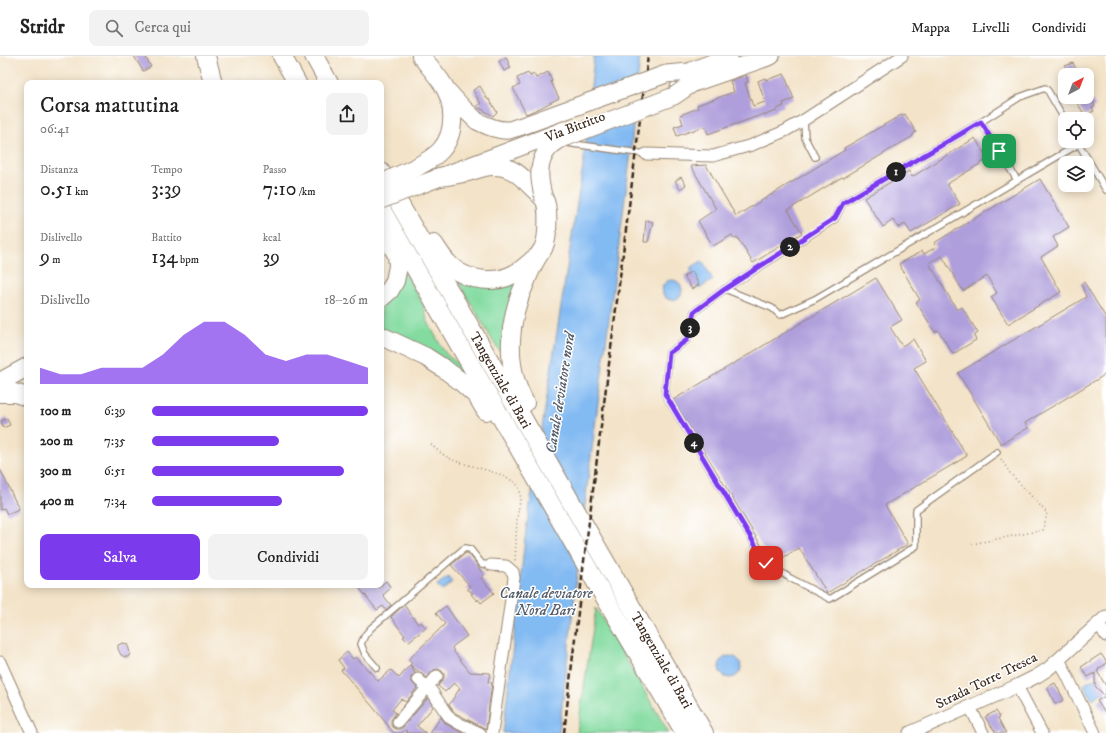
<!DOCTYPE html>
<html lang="it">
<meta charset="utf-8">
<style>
body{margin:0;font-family:"IM FELL DW Pica",serif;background:#f2f2f2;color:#222;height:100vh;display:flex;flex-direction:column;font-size:15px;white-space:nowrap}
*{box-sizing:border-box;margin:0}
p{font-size:13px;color:#767676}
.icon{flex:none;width:22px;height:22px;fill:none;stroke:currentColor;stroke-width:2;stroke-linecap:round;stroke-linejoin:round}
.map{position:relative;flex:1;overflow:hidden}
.details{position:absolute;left:24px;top:24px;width:360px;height:508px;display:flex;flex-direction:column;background:#fff;border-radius:8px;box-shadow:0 2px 10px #0003}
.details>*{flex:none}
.needle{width:26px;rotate:42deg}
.tools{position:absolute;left:1058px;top:12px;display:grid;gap:8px}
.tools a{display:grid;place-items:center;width:36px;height:36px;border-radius:8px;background:#fff;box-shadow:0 2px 10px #0003;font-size:20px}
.pin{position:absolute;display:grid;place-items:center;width:34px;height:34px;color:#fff;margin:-17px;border-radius:8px;box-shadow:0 2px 6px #0006}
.km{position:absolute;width:20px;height:20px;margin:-10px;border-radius:50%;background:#222;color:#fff;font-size:11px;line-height:20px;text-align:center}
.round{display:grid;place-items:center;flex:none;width:42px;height:42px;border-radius:8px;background:#f2f2f2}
.head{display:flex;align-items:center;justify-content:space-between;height:68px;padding:0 16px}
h1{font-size:22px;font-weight:600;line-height:30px}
.figures{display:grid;grid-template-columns:repeat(3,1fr);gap:6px;height:68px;padding:4px 16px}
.figures div{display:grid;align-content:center}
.figures b{font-size:20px;font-weight:600}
.figures small{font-size:11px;font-weight:400}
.figures p{font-size:11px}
.chart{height:112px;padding:8px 16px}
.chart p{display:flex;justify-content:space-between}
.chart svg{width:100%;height:72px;margin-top:4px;fill:#7c3aed;opacity:.7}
.action{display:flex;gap:8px;margin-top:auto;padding:8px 16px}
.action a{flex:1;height:46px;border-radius:8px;background:#7c3aed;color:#fff;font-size:16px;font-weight:600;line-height:46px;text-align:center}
.action a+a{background:#f2f2f2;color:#222}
ul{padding:0 16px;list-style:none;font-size:13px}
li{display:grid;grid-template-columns:64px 48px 1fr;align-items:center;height:30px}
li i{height:10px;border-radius:5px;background:#7c3aed}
header{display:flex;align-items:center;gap:24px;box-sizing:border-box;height:56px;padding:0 20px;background:#fff;border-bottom:1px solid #e0e0e0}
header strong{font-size:19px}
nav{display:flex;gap:22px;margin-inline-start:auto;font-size:14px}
.search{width:280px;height:36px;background:#f2f2f2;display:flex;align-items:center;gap:10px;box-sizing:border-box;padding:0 14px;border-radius:8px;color:#767676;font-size:15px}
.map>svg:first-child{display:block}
</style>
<header>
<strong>Stridr</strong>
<div class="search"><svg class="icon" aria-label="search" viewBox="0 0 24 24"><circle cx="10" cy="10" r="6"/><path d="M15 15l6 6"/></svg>Cerca qui</div>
<nav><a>Mappa</a><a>Livelli</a><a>Condividi</a></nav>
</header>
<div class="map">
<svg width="1106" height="677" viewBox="0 0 1106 677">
<rect width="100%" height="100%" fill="#fff"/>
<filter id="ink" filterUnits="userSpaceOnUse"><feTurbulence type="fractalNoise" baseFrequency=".025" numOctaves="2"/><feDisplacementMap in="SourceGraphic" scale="8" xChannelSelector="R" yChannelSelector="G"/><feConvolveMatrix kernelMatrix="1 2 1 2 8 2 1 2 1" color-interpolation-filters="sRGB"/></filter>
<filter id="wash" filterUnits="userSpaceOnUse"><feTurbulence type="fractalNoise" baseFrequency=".012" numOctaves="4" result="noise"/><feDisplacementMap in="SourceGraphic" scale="16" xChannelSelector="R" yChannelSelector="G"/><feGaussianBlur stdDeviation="0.9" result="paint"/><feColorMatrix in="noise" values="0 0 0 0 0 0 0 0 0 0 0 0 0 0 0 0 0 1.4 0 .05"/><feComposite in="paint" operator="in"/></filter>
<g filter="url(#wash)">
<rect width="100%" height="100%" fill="#f3e3c8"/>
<g fill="#83dba0" stroke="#5f825f">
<polygon points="405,216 424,250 427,264 442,292 447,299 456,306 466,323 381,275 381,248"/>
<polygon points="455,220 518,224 504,295 499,294 497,292"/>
<polygon points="596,552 669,677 577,677"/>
</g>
<g fill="#82baf2" stroke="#5e7288">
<polygon points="594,0 640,0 630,104 587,431 559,677 503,677 526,474 584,103"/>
<polygon points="702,205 713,224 698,233 697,230 699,229 690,212"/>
<circle cx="672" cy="234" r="10"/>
<polygon points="448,521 452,526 442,535 437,529"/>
<circle cx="730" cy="611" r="11"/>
<polygon points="1093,623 1102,637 1092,643 1083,629"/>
</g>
<polygon fill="#f3e3c8" points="640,22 637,57 585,77 588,41"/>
<g id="blocks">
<g fill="#ae9edb">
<polygon points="134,0 145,0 151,11 143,15"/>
<polygon points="506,1 511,12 504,15 499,5"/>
<polygon points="1073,7 1079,19 1066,19 1065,10"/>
<polygon points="548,16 552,25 551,26 559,42 542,51 526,58 513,32 520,29 517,22 528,17 530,20 534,18 536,22"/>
<polygon points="784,18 794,43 783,47 784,50 777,53 777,55 765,59 764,58 708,78 705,70 677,80 674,71 683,68 680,59 698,52 697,49 734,36 730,25 746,19 748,26 745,27 753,50 765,46 758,25 765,22 766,24"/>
<polygon points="480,30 488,44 489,43 497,56 493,60 483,54 476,50 481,48 473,34"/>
<polygon points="1087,34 1095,50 1092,52 1094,55 1085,59 1077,47 1081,44 1080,41 1087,41"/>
<polygon points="905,58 916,76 913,78 913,80 843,122 842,121 788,154 802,177 753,207 737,181 734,183 732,179 713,190 698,165 716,153 691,110 706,109 736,160 845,94 844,92 901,59 902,60"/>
<polygon points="975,82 988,103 947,128 960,148 911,177 905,168 898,172 893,164 883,171 864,142 909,115 912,121"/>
<polygon points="681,121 686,129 680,133 675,125"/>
<polygon points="1040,123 1069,171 1053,181 1058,190 1041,201 1061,236 1008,268 991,241 997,237 987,220 963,235 942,200 929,207 957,254 962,251 978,277 974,280 976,284 953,298 938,274 935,276 916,246 920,244 899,208 922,195 924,198 936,191 934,187"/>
<polygon points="646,164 653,166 648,186 644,186"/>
<polygon points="692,215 699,229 692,233 684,220"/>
<polygon points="876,222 902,264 890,271 902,290 913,283 926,305 914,312 967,400 885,449 908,488 827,537 799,492 774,507 770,504 673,344"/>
<polygon points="1084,226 1106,262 1106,318 1025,367 1028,372 1001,388 958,317 1086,241 1081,228"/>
<polygon points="7,362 10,369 3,372 1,365"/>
<polygon points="0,413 19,453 7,458 4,452 0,454"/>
<polygon points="466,497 468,497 476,507 484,520 481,522 494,537 481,547 478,543 477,545 471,538 473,537 467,533 470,530 451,509"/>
<polygon points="386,525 391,532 383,539 391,549 386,554 383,550 377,554 357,529 375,529 378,532"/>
<polygon points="404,549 418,568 421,566 426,572 408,586 403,581 405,580 391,561"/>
<polygon points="446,550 467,580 452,591 454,596 470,616 490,617 488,626 492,627 486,673 455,657 449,649 460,632 454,627 445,636 438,630 444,622 444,618 442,615 438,613 434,614 427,622 410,609 412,607 408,604 445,568 436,557"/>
<polygon points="123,587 127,588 129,593 130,598 128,601 125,601 121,599 118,593 118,589"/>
<polygon points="347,596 353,603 356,601 378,625 391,614 399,622 410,609 415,617 411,621 411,625 417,632 406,646 401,643 392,654 396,657 391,664 391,668 393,671 396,673 400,673 403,671 428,642 433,651 417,670 426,677 407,677 406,674 401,677 394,677 373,651 341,614 344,612 338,604"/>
<polygon points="1101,598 1106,605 1106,608 1098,613 1099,614 1097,615 1106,630 1106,658 1097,645 1105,640 1095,630 1095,617 1088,621 1081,611"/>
<polygon points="1055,627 1064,644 1055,648 1047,631"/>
<polygon points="996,655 1000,661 998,662 1006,677 996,677 985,661"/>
<polygon points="441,661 446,668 463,677 430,677"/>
</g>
</g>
</g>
<g filter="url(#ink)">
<use href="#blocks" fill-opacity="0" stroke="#978673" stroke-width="1"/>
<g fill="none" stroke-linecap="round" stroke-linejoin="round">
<defs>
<g id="service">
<polyline points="804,64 805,82 815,101"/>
<polyline points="981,66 1017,124"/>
<polyline points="567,84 569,87 573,88 646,98"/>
<polyline points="1077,85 1106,134"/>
<polyline points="725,233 772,252 780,259 815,243 1079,88"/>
<polyline points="997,396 916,454 916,490 830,543 790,522 766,507 665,338 669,297 687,284 694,256 725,233 835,163 843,147 981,66 1020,41 1045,32 1048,35 1065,64"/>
<polyline points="377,612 365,598 361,588 365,579 371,572 461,495 465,492 470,493 482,508 491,509"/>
</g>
<g id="minor">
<polyline points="646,98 713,100 752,89 785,75 804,64 902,0"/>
<polyline points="491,509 506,510 513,516 514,522 492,677"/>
<polyline points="1098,567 1106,580"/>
<polyline points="1059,603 1095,677"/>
<polyline points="0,606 32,677"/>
<polyline points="418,623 427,632 431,634 444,654 450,662 460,668 480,677"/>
<polyline points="1017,630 1042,677"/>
<polyline points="970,651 983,677"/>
<polyline points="398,666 437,620"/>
</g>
<polyline id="tertiary" points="910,677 1017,630 1037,620 1048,613 1106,561"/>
<g id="primary">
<polyline points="689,16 729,0"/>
<polyline points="445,32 464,53 477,65"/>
<polyline points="679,32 771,0"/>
<polyline points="422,128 512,94"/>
</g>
<g id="trunk">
<polyline points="206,0 213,27"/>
<polyline points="282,0 297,27"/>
<polyline points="314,0 329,27"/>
<path d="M415 112C424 107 434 102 441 94 456 77 455 49 444 30 437 19 429 10 421 0"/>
<polyline points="381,116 704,677"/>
<path d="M439 121C449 120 459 118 468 116 476 114 484 110 492 110 511 109 521 120 533 132 536 135 541 139 544 143 549 150 548 182 544 190 543 194 540 197 538 200 533 208 529 217 526 225 508 263 504 310 525 347"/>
<polyline points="381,153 597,528 685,677"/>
<path d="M434 188C440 197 445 206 453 212 469 225 496 228 514 218 521 215 528 208 534 203"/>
<polyline points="381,242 390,234 395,225 398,210 397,199 389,185"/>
<polyline points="381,280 426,301 443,312 459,324 477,340 486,355"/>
<polyline points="0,326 27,311"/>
<polyline points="0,337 15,337 27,341"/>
</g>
</defs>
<use href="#service" stroke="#978673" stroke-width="8"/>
<use href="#minor" stroke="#978673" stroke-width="13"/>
<use href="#tertiary" stroke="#978673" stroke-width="15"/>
<use href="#primary" stroke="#978673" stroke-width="19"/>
<use href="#trunk" stroke="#978673" stroke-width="20"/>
<g stroke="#978673" stroke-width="1.5" stroke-dasharray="1 3" stroke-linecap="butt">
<path d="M431 388C438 395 444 400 453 404 467 410 514 418 519 432 523 441 517 455 517 465 516 478 516 491 515 505"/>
<polyline points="972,488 1043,474 1047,457 1010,417 1001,403"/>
</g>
<use href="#service" stroke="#fff" stroke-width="5.5"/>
<use href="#minor" stroke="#fff" stroke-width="11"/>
<use href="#tertiary" stroke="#fff" stroke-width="13"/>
<use href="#primary" stroke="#fff" stroke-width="17"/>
<use href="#trunk" stroke="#fff" stroke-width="18"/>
<polyline stroke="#3b2a1e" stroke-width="2.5" stroke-dasharray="6 3" stroke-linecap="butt" points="564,677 583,513 648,0"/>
<defs>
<g id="primary-bridge">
<path d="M477 65C487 70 498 75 509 74 513 73 518 71 522 70L666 18 689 16"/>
<polyline points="512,94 562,75"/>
<path d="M544 143C539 125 536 107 549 92 552 89 556 86 559 84L674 40 693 27"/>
<polyline points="381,144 422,128"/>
</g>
<polyline id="trunk-bridge" points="381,129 383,127 415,112"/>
</defs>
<use href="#primary-bridge" stroke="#978673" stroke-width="19" stroke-linecap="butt"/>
<use href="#trunk-bridge" stroke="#978673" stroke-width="20" stroke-linecap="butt"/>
<use href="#primary-bridge" stroke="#fff" stroke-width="17"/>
<use href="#trunk-bridge" stroke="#fff" stroke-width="18"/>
</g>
</g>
<g fill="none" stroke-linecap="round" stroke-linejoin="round" filter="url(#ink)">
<defs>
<polyline id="route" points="766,507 665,338 669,297 687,284 694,256 725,233 835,162 843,147 981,66 999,95"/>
</defs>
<use href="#route" stroke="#fff" stroke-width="8"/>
<use href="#route" stroke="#7c3aed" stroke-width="5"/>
</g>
<g text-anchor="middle" stroke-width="3" stroke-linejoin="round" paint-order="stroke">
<g font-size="14" fill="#3b2a1e" stroke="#fff">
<text transform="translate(575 70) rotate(-21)" y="5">Via Bitritto</text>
<text transform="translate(501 324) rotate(60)" y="5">Tangenziale di Bari</text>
<text transform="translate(662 604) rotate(60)" y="5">Tangenziale di Bari</text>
<text transform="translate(986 624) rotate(-26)" y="5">Strada Torre Tresca</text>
</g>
<g font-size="15" font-style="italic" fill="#545c68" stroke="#fff">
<text transform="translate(560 337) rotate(-81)" y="5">Canale deviatore nord</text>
<text x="546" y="542">Canale deviatore<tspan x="546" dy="17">Nord Bari</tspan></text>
</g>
</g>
</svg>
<div class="tools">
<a><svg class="needle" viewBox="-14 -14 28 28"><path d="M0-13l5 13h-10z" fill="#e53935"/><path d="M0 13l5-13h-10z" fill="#767676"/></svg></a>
<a><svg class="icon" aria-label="locate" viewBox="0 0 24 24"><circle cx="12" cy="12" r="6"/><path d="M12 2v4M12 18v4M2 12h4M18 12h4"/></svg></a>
<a><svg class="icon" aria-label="layers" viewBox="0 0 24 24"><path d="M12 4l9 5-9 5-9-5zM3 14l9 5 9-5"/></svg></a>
</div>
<div class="pin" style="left:999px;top:95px;background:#1e9e55"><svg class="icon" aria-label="arrive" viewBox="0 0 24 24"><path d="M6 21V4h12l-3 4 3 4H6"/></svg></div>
<div class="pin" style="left:766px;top:507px;background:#d93025"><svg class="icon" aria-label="check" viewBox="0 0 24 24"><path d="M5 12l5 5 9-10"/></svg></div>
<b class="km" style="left:896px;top:116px">1</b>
<b class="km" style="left:790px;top:191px">2</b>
<b class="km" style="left:690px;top:272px">3</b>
<b class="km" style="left:694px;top:387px">4</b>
<section class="details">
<div class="head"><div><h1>Corsa mattutina</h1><p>06:41</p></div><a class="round"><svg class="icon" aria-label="share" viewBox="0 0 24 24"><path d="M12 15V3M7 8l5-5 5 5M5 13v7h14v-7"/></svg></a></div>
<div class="figures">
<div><p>Distanza</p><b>0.51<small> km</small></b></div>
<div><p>Tempo</p><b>3:39</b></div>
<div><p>Passo</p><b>7:10<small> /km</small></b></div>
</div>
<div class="figures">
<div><p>Dislivello</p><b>9<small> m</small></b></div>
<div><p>Battito</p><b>134<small> bpm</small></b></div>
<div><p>kcal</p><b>39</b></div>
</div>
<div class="chart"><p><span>Dislivello</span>18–26 m</p>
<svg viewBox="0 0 160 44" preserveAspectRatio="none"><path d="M0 44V34L10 38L20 38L30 34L40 34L50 34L60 26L70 14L80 6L90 6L100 14L110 26L120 30L130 26L140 26L150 30L160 34V44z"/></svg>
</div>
<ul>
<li><b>100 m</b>6:39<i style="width:100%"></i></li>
<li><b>200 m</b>7:35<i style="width:59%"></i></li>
<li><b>300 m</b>6:51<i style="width:89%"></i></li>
<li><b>400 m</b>7:34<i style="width:60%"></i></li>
</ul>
<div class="action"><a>Salva</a><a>Condividi</a></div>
</section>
</div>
